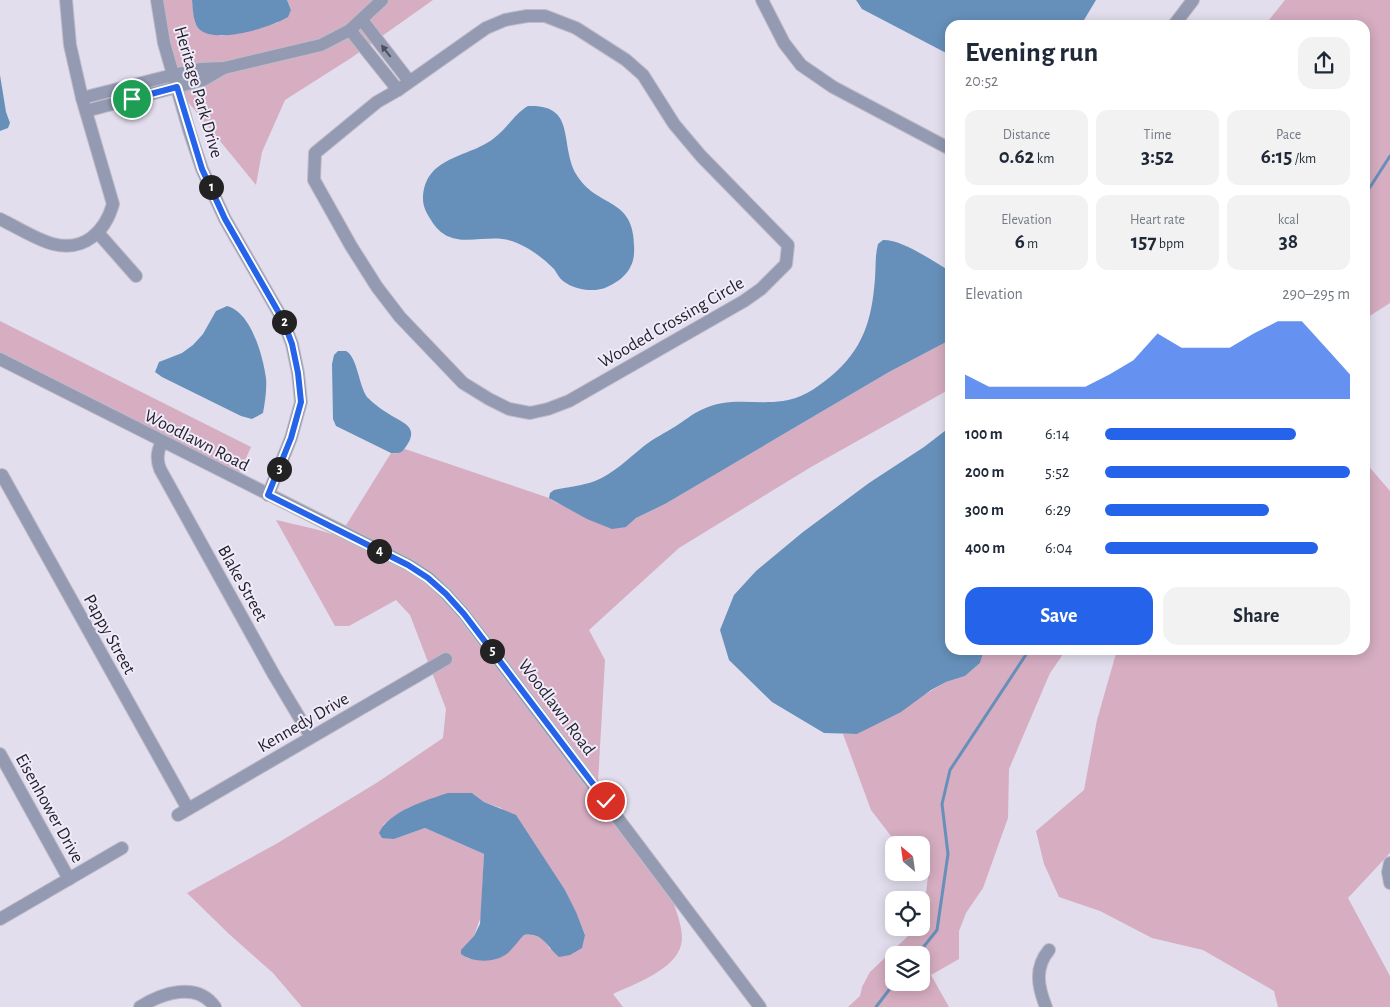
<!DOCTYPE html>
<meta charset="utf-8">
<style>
body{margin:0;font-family:"Alegreya Sans",sans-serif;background:#f2f2f3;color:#1f2937;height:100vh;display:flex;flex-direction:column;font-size:19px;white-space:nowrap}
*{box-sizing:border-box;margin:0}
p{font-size:16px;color:#747a83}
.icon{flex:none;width:28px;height:28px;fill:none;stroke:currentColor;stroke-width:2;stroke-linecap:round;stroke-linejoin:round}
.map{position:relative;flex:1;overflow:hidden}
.drawer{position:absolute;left:945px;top:20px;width:425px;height:635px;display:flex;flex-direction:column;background:#fff;border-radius:15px;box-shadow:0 2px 12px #0003}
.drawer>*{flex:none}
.needle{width:32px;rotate:331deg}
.fabs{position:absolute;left:885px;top:836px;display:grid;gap:10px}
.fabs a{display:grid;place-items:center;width:45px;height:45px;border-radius:10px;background:#fff;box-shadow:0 2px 12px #0003;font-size:25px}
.pin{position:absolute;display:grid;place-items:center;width:42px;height:42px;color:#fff;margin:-21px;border:2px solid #fff;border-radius:50%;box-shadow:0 1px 5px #0007}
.km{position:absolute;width:25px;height:25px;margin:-12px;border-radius:50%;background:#222;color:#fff;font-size:14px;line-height:25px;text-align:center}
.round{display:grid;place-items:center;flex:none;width:52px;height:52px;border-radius:15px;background:#f2f2f3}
.summary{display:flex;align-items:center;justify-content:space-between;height:85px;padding:0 20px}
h1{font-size:28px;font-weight:600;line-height:38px}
.figures{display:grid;grid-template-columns:repeat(3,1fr);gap:8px;height:85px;padding:5px 20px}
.figures div{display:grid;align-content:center;border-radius:12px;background:#f2f2f3;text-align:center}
.figures b{font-size:21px;font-weight:600}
.figures small{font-size:14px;font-weight:400}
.figures p{font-size:14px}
.chart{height:140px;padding:10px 20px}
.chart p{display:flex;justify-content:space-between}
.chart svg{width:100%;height:90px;margin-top:5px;fill:#2563eb;opacity:.7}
.primary-button{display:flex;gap:10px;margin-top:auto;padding:10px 20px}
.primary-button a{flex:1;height:58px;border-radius:15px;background:#2563eb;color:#fff;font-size:20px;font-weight:600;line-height:58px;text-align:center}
.primary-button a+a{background:#f2f2f3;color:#1f2937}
ul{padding:0 20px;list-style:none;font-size:16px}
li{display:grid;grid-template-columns:80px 60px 1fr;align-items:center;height:38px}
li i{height:12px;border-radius:6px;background:#2563eb}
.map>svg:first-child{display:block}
</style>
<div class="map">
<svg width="1390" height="1007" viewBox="0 0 1390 1007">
<rect width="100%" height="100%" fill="#e2deed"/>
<g fill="#d6adc1" fill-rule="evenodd">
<polygon points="159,0 192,0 195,23 198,28 221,36 240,33 277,23 291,10 287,0 433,0 351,58 285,100 262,152 256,185 175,86"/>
<polygon points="1285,0 1390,0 1390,303 1365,319 1365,25 1265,25"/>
<polygon points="0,321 251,447 239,474 0,353"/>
<polygon points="950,340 950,389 811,467 679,548 589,630 605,660 598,782 467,611 345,527 391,453 396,454 405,449 549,498 557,503 626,527 636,518 665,504 889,372"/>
<polygon points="1365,462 1390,491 1390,853 1348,898 1390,976 1390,1007 1278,1007 1274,991 1203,950 1152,938 1100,911 1059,897 1044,864 1036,831 1084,790 1097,720 1117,650 1365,650"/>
<path d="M276 520C297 525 320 529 340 537 376 552 414 572 443 598L671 895C675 909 685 930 681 945 675 970 634 984 613 994L623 1007H302L273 973 229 934 187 893 276 844 378 782 443 738 446 709 410 615 396 600 349 626H335ZM472 793 484 802 501 808 565 890 585 934 550 949 543 939 534 934 524 935 517 942 484 960 466 958 481 916 484 854 425 828 394 839 383 825C413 800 435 799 472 793Z"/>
<path d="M984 650H1066L1050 673 1009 769 1008 818 983 888 966 913 959 931V959L931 975 949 1007H848L860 996 862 987 870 972 907 937 915 928H921L929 870 921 853V845H913L891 836 871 810 843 734H857L946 682 965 676 980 663ZM894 955H921V982H894Z"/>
</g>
<g fill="#6690ba">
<path d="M192 0H287L291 10 288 17C271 27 216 45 199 29 193 23 193 9 192 0Z"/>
<polygon points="856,0 1096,0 1081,25 950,25 950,55 862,9"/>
<polygon points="0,75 6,112 10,123 8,128 0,131"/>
<path d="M528 106C577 104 559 143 576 174 598 211 637 194 634 254 633 270 621 281 607 287 594 293 575 290 563 281 559 278 557 273 554 269 543 258 531 249 517 243 488 229 452 256 431 220 427 214 423 207 423 199 424 156 468 158 493 139 507 129 514 114 528 106Z"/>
<path d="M883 240C904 240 932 261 950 271V340L889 372 665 504 636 518 626 527 612 529 587 519 549 498 550 493 554 490C567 487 582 486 595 481 613 474 629 458 644 446 654 438 665 433 676 426 684 421 692 414 701 410 729 396 754 405 783 401 800 399 817 388 830 377 863 350 872 320 875 278 876 266 875 255 878 244Z"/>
<path d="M227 306C251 312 263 356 266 378 267 389 265 402 263 413L252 419 241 416 162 377 155 372 159 362 182 353 193 345 203 334 216 311Z"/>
<path d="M338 351C339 351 346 351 346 351 357 356 359 386 367 397 373 403 382 410 389 414 403 423 421 427 405 448 402 453 397 454 391 453L336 426 333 419 332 364 334 355Z"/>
<polygon points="950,427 950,650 984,650 980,663 965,676 946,682 931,690 901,712 857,734 824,733 772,702 729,660 720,630 734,595 756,571 803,532 869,483 924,447"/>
<path d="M448 793H472L484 802 516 815 565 890 576 912 585 935 582 948 570 955 559 957C546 946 543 932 524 935 519 940 514 947 508 953 496 963 473 963 461 954V950L474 936 480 924 484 854 425 828 394 839 382 838 379 833C389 811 427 800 448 793Z"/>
</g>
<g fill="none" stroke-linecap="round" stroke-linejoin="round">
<g stroke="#6690ba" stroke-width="3">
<polyline points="1365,195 1390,156"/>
<polyline points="917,955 937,930 948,854 942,804 950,770 1029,650"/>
<polyline points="876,1007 895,982"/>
</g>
<defs>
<g id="minor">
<polyline points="157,0 164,43 189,130 202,169 225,219 283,320 292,344 298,373 301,402 291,438 268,495"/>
<polyline points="762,0 784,43 801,65 833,87 950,149"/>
<polygon points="527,16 545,16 576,28 626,60 643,75 674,124 701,156 788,245 786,264 761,289 744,301 569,401 548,409 530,413 509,409 489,399 463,383 400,317 377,287 351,246 314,180 315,153 377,102 398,90 486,28 505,20"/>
<polyline points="362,20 409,81"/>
<polyline points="1174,25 1193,0"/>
<polyline points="350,30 398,90"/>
<polyline points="82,98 173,75 200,69 224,68 321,45 350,30 382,0"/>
<polyline points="86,111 203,80 222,69"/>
<path d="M0 219C15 226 37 240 53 244 84 252 105 232 113 204L82 98 70 45 66 0"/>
<polyline points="99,234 136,276"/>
<polyline points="0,359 409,565 429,578 446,594 464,614 760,1007"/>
<path d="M162 442C157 451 156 459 160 469L274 675 311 737"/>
<polyline points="2,475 188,809"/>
<polyline points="0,754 69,879"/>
<polyline points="178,815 446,659"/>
<polyline points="1390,863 1388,872 1390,883"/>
<polyline points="0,919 122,848"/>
<path d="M140 1007C162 993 197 981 215 1007"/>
<path d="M1046 1007C1038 987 1034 968 1049 950"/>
</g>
</defs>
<use href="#minor" stroke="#bfbbc9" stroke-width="14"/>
<use href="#minor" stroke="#939ab1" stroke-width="12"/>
</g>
<defs><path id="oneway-solid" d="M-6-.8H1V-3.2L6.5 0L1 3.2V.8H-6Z" transform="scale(1.25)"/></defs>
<use fill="#4e505c" href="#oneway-solid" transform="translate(386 51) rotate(-128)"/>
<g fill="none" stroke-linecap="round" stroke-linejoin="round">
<defs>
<polyline id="route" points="132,99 177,87 202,169 225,219 283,320 292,344 298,373 301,402 291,438 268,495 408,565 428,578 446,594 464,614 606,801"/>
</defs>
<use href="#route" stroke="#fff" stroke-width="10"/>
<use href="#route" stroke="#2563eb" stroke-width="6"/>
</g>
<g text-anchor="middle" stroke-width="4" stroke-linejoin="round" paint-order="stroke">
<g font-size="18" fill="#201e24" stroke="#efebfb">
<text transform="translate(199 92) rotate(74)" y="6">Heritage Park Drive</text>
<text transform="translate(671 322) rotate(-30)" y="6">Wooded Crossing Circle</text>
<text transform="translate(197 440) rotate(27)" y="6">Woodlawn Road</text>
<text transform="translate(243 583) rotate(61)" y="6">Blake Street</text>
<text transform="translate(110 634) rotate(61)" y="6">Pappy Street</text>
<text transform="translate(557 707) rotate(53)" y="6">Woodlawn Road</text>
<text transform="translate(303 722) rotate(-30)" y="6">Kennedy Drive</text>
<text transform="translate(50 808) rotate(61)" y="6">Eisenhower Drive</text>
</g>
</g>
</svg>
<div class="fabs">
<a><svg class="needle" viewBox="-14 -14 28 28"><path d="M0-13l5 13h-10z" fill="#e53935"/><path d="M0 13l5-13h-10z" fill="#747a83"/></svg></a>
<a><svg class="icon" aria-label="locate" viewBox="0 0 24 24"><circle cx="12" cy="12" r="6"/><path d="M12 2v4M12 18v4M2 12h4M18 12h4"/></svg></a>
<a><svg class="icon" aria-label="layers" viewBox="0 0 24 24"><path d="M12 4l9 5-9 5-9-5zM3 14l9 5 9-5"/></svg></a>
</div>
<div class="pin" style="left:132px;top:99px;background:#1e9e55"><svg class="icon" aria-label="arrive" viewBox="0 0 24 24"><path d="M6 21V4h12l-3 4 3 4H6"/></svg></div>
<div class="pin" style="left:606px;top:801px;background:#d93025"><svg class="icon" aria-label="check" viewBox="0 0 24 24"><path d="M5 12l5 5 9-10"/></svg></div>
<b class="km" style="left:211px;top:187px">1</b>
<b class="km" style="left:284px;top:322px">2</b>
<b class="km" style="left:279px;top:469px">3</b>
<b class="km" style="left:379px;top:551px">4</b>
<b class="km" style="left:492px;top:651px">5</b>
<section class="drawer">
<div class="summary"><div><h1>Evening run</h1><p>20:52</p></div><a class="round"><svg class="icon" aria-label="share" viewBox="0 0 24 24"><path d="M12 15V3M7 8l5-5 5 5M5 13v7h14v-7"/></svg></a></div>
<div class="figures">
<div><p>Distance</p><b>0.62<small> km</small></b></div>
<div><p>Time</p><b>3:52</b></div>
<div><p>Pace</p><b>6:15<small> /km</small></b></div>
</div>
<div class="figures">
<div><p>Elevation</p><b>6<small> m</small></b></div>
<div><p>Heart rate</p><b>157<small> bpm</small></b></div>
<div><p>kcal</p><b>38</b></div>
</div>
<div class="chart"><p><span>Elevation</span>290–295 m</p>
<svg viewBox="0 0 160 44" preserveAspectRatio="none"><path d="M0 44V32L10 38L20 38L30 38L40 38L50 38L60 32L70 25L80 12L90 19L100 19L110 19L120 12L130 6L140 6L150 19L160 32V44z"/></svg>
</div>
<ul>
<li><b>100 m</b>6:14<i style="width:78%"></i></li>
<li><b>200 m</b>5:52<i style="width:100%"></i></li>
<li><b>300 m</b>6:29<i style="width:67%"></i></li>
<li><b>400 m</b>6:04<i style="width:87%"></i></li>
</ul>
<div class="primary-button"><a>Save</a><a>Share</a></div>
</section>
</div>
